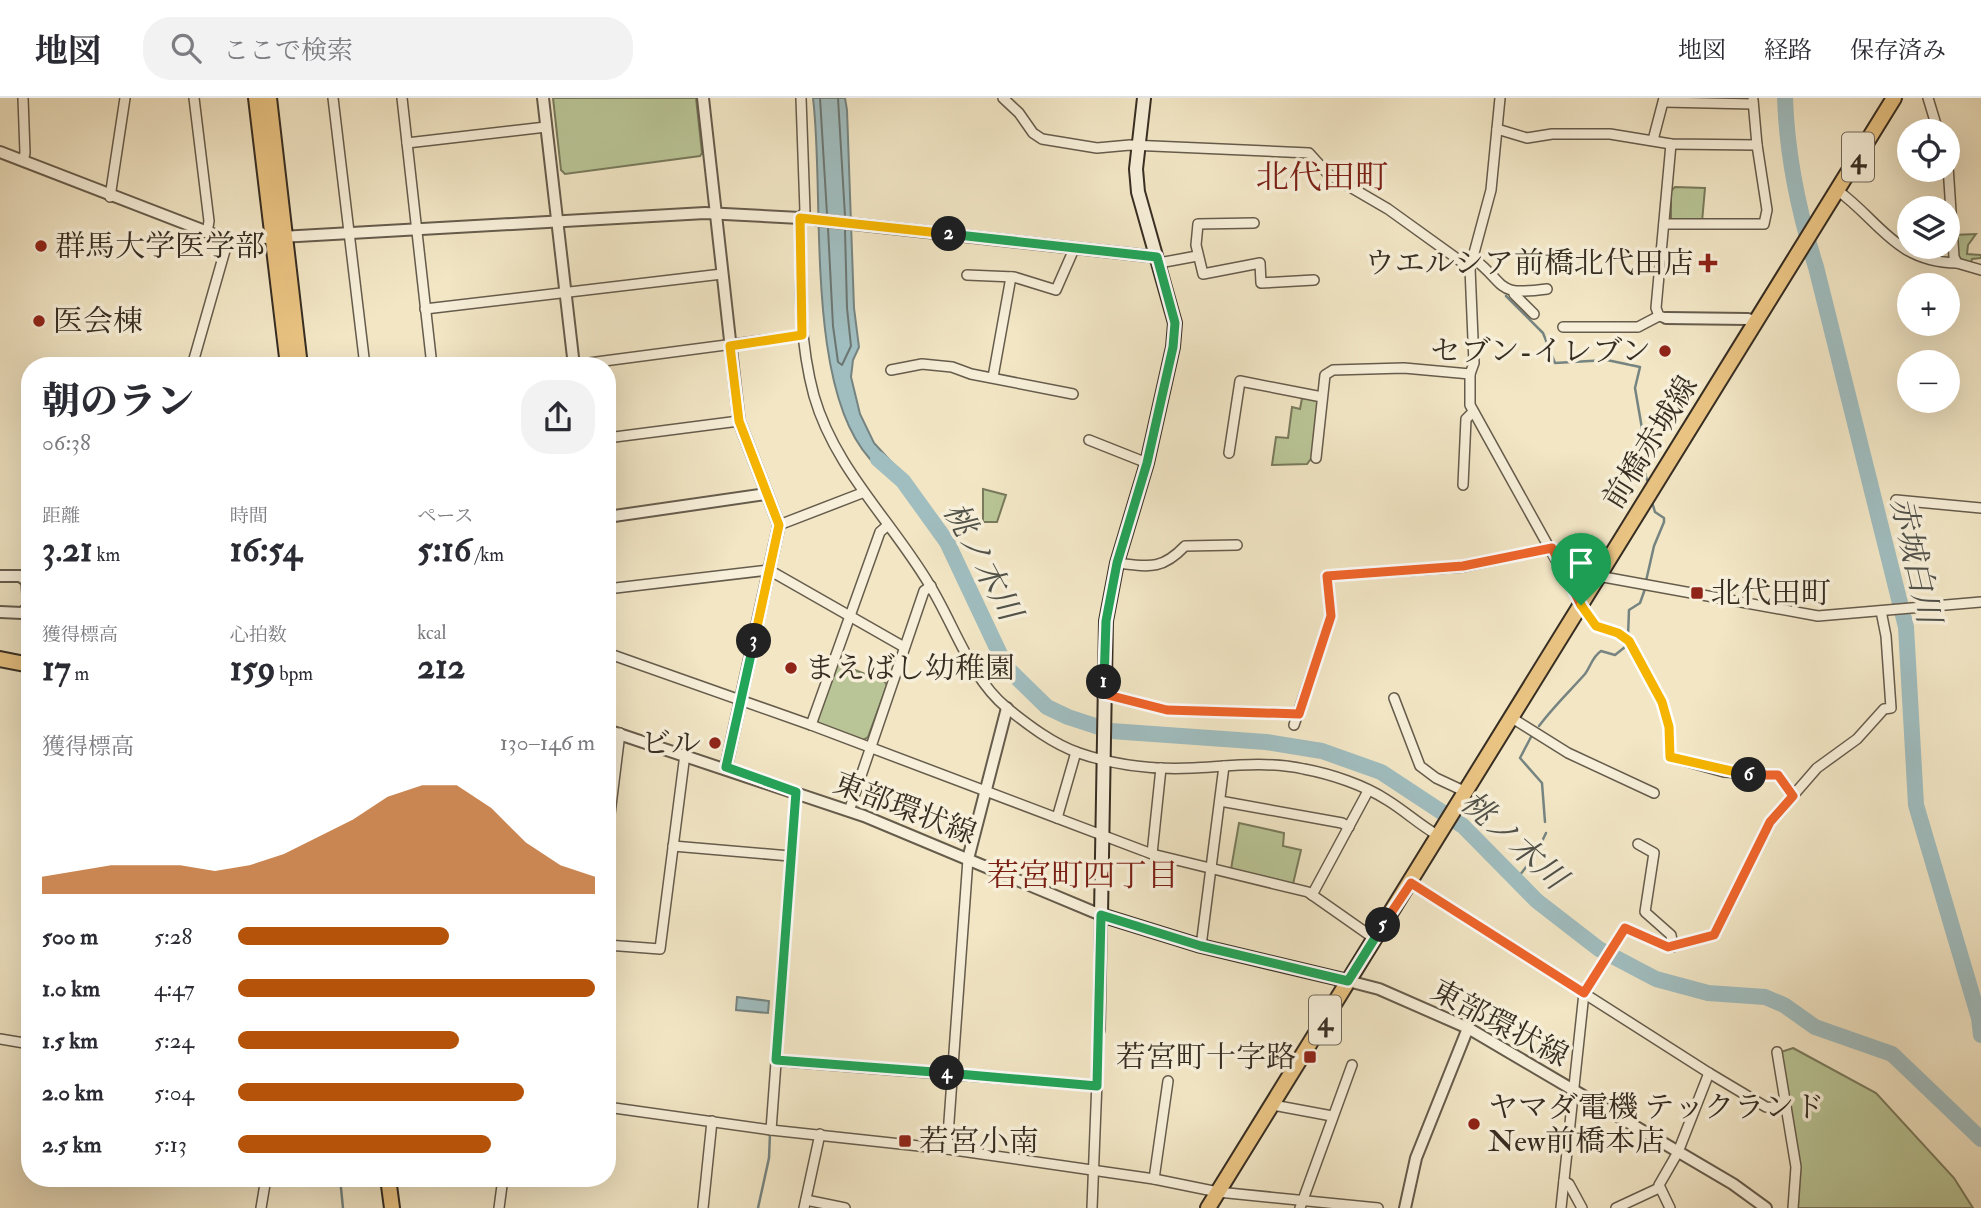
<!DOCTYPE html>
<html lang="ja">
<meta charset="utf-8">
<style>
body{margin:0;font-family:"IM FELL Double Pica","Noto Serif JP",serif;background:#f2f2f3;color:#2b2b33;height:100vh;display:flex;flex-direction:column;font-size:26px;white-space:nowrap}
*{box-sizing:border-box;margin:0}
p{font-size:23px;color:#7c7c81}
.icon{flex:none;width:38px;height:38px;fill:none;stroke:currentColor;stroke-width:2;stroke-linecap:round;stroke-linejoin:round}
.map{position:relative;flex:1;overflow:hidden}
.sheet{position:absolute;left:21px;top:259px;width:595px;height:830px;display:flex;flex-direction:column;background:#fff;border-radius:28px;box-shadow:0 7px 28px #0002}
.sheet>*{flex:none}
.fabs{position:absolute;left:1897px;top:21px;display:grid;gap:14px}
.fabs a{display:grid;place-items:center;width:63px;height:63px;border-radius:50%;background:#fff;box-shadow:0 7px 28px #0002;font-size:35px}
.pin{position:absolute;display:grid;place-items:center;width:60px;height:60px;color:#fff;margin:-72px -30px;border-radius:50% 50% 50% 0;rotate:-45deg;box-shadow:0 0 7px #0007}
.pin .icon{rotate:45deg}
.km{position:absolute;width:35px;height:35px;margin:-18px;border-radius:50%;background:#222;color:#fff;font-size:19px;line-height:35px;text-align:center}
.round{display:grid;place-items:center;flex:none;width:74px;height:74px;border-radius:28px;background:#f2f2f3}
.head{display:flex;align-items:center;justify-content:space-between;height:119px;padding:0 21px}
h1{font-size:38px;font-weight:800;line-height:52px}
.metrics{display:grid;grid-template-columns:repeat(3,1fr);gap:10px;height:119px;padding:7px 21px}
.metrics div{display:grid;align-content:center}
.metrics b{font-size:35px;font-weight:800}
.metrics small{font-size:19px;font-weight:400}
.metrics p{font-size:19px}
.chart{height:196px;padding:14px 21px}
.chart p{display:flex;justify-content:space-between}
.chart svg{width:100%;height:126px;margin-top:7px;fill:#b45309;opacity:.7}
ul{padding:0 21px;list-style:none;font-size:23px}
li{display:grid;grid-template-columns:112px 84px 1fr;align-items:center;height:52px}
li i{height:18px;border-radius:9px;background:#b45309}
header{display:flex;align-items:center;gap:42px;box-sizing:border-box;height:98px;padding:0 35px;background:#fff;border-bottom:2px solid #e1e1e2}
header strong{font-size:33px}
nav{display:flex;gap:38px;margin-inline-start:auto;font-size:24px}
.search{width:490px;height:63px;background:#f2f2f3;display:flex;align-items:center;gap:18px;box-sizing:border-box;padding:0 24px;border-radius:28px;color:#7c7c81;font-size:26px}
.map>svg:first-child{display:block}
</style>
<header>
<strong>地図</strong>
<div class="search"><svg class="icon" aria-label="search" viewBox="0 0 24 24"><circle cx="10" cy="10" r="6"/><path d="M15 15l6 6"/></svg>ここで検索</div>
<nav><a>地図</a><a>経路</a><a>保存済み</a></nav>
</header>
<div class="map">
<svg width="1981" height="1110" viewBox="0 0 1981 1110">
<rect width="100%" height="100%" fill="#f2e6c5"/>
<filter id="stains"><feTurbulence type="fractalNoise" baseFrequency=".00286" numOctaves="4"/><feColorMatrix values="0 0 0 0 .2 0 0 0 0 .09 0 0 0 0 .02 0 0 0 .5 -.17"/></filter>
<radialGradient id="worn" r=".72"><stop offset=".6" stop-color="#630" stop-opacity="0"/><stop offset="1" stop-color="#630" stop-opacity=".3"/></radialGradient>
<g fill="#b9c596" stroke="#787a5c" stroke-width="2">
<polygon points="553,0 696,0 702,55 700,58 565,76 561,72"/>
<polygon points="1675,89 1705,90 1702,124 1671,121 1671,93"/>
<polygon points="1976,136 1968,147 1967,156 1981,157 1981,160 1972,161 1970,168 1959,161 1953,137"/>
<polygon points="1302,300 1320,303 1313,358 1307,366 1272,367 1276,339 1288,340 1292,309 1300,311"/>
<polygon points="983,391 1006,397 997,424 983,424"/>
<polygon points="839,566 884,583 887,587 868,639 863,642 818,625 816,620 834,569"/>
<polygon points="1239,725 1284,735 1283,748 1301,752 1293,786 1231,771"/>
<polygon points="1793,950 1876,995 1954,1080 1973,1110 1798,1110 1799,1063 1781,954"/>
</g>
<g fill="#a0bdbf" stroke="#768481" stroke-width="2">
<path d="M813 0H845L847 12 854 210 859 249 853 262 851 279 860 316 874 345 907 381C895 376 879 371 870 361 804 289 825 95 813 0Z"/>
<polygon points="737,899 769,903 768,915 736,912"/>
</g>
<g fill="none" stroke-linecap="round" stroke-linejoin="round">
<g stroke="#6c7671" stroke-width="2">
<polyline points="820,0 827,116"/>
<polyline points="838,0 845,118"/>
<polyline points="828,130 833,228 838,264 842,267 851,248 847,210 845,132"/>
</g>
<g stroke="#768481" stroke-width="2.5">
<polyline points="1506,198 1543,235 1555,265 1607,262 1640,269 1635,290 1645,348"/>
<polyline points="1644,372 1648,385"/>
<polyline points="1646,483 1654,448 1664,424 1664,420 1655,414 1652,404"/>
<polyline points="1628,538 1629,512 1640,505 1645,491"/>
<path d="M1539 628C1553 609 1569 594 1585 576 1591 568 1592 559 1601 553L1615 557 1625 549"/>
<polyline points="1532,637 1520,660 1542,685 1545,724"/>
<polyline points="1535,758 1546,735"/>
<polyline points="1517,781 1529,765"/>
<polyline points="340,1080 343,1110"/>
<polyline points="758,1110 769,1060 770,1036"/>
</g>
<g stroke="#a0bdbf" stroke-width="16">
<path d="M1785 0C1787 59 1798 112 1816 169L1906 529 1916 707 1979 920 1981 937"/>
<polyline points="878,361 903,383 947,444 1006,569 1047,609 1068,619 1111,633 1266,644 1322,653 1381,674 1463,728 1537,803 1599,851 1656,881 1708,895 1765,899 1784,907 1815,929 1892,956 1981,1041"/>
</g>
<defs>
<g id="minor">
<polyline points="194,0 209,123 207,135"/>
<polyline points="333,0 365,268"/>
<polyline points="402,0 432,268"/>
<path d="M801 0 805 113 800 120C800 180 798 239 814 298 835 371 891 422 929 486 954 526 970 580 1007 610 1028 627 1053 646 1079 655 1114 667 1155 672 1193 670 1230 668 1267 663 1304 671 1331 676 1364 687 1387 702 1405 713 1421 728 1439 738"/>
<polyline points="1003,0 1019,15 1033,35 1042,41 1097,50 1130,47 1309,55 1328,76 1388,111 1470,170"/>
<polyline points="1500,0 1491,92 1470,170 1474,265 1470,276 1470,307 1581,507 1596,528 1618,535 1629,543 1662,604 1669,629 1670,659 1724,674 1778,677 1793,697"/>
<polyline points="1928,0 1938,33"/>
<polyline points="1753,2 1757,47"/>
<polyline points="1664,4 1753,6"/>
<polyline points="1497,31 1527,40 1552,36 1610,36 1671,46 1757,47 1767,112 1764,126 1664,126"/>
<polyline points="1653,42 1664,0"/>
<polyline points="407,45 546,29"/>
<polyline points="23,63 25,55 23,0"/>
<polyline points="1948,68 1954,159 1957,165 1981,172"/>
<path d="M1837 92C1880 123 1895 164 1957 165"/>
<polyline points="110,99 125,0"/>
<polyline points="1254,125 1198,126 1196,147 1203,176 1260,165 1261,185 1314,182"/>
<path d="M1473 160C1509 188 1494 198 1547 191"/>
<polyline points="1159,165 1197,158"/>
<polyline points="967,177 1014,179 1056,192 1074,151"/>
<polyline points="1514,196 1534,216"/>
<polyline points="425,211 722,176"/>
<polyline points="1666,220 1659,218 1656,210 1671,46"/>
<polyline points="1563,229 1638,229 1659,218"/>
<polyline points="192,268 228,142"/>
<polyline points="566,268 802,237"/>
<polyline points="891,272 922,266 952,269 971,276 1073,296"/>
<polyline points="993,279 1011,179"/>
<polyline points="607,340 739,323"/>
<polyline points="1089,342 1147,365"/>
<polyline points="1229,355 1240,283 1322,299"/>
<polyline points="1316,360 1325,277 1333,272 1404,270 1470,276"/>
<polyline points="1463,387 1466,321 1473,314"/>
<polyline points="1896,402 1981,410"/>
<polyline points="779,427 862,395"/>
<path d="M1117 465C1150 469 1162 472 1185 448L1237 447"/>
<polyline points="1598,478 1818,518 1981,504"/>
<polyline points="607,491 769,472 904,549"/>
<polyline points="607,555 811,627 1152,756 1308,794 1375,841"/>
<polyline points="1103,596 1167,612 1299,616"/>
<polyline points="1394,600 1420,668 1436,680 1466,694"/>
<polyline points="1512,620 1568,655 1654,695"/>
<polyline points="811,627 880,434 888,427"/>
<polyline points="1294,627 1331,518 1327,478 1463,469 1552,450"/>
<polyline points="1220,703 1342,725 1349,729"/>
<polyline points="849,713 924,493 931,488"/>
<polyline points="1057,720 1076,654"/>
<polyline points="607,740 620,635"/>
<polyline points="1638,746 1654,755 1645,814 1671,837 1673,849"/>
<polyline points="673,748 790,758"/>
<polyline points="1152,756 1161,670"/>
<polyline points="1411,785 1709,975 1766,1009 1786,1010"/>
<polyline points="1312,797 1368,693"/>
<polyline points="607,847 660,851 685,656"/>
<polyline points="1201,848 1224,668"/>
<polyline points="0,941 30,946"/>
<polyline points="1777,954 1796,1069 1793,1110"/>
<polyline points="776,963 1097,988"/>
<polyline points="1273,1007 1332,1018"/>
<polyline points="607,1009 771,1032 947,1051 1154,1081 1218,1094 1378,1110"/>
<polyline points="771,1032 796,694"/>
<polyline points="947,1051 968,761"/>
<polyline points="1154,1081 1168,983"/>
<polyline points="1564,1083 1569,1086 1582,1110"/>
<polyline points="806,1102 845,1110"/>
<polyline points="261,1110 266,1080"/>
<polyline points="499,1110 503,1080"/>
<polyline points="703,1110 712,1023"/>
<polyline points="804,1110 820,1036"/>
<polyline points="1092,1110 1099,932"/>
<polyline points="1300,1110 1352,967"/>
<polyline points="1561,1110 1584,895 1625,830 1668,849 1714,837 1770,724 1817,670 1857,641 1884,611 1891,610 1886,538 1881,513"/>
<polyline points="1616,1110 1659,1090"/>
<polyline points="1670,1110 1659,1087 1678,1054 1709,975"/>
</g>
<g id="tertiary">
<polyline points="543,0 574,268"/>
<polyline points="703,0 739,323 779,427 726,669"/>
<polyline points="0,54 228,142 705,115 800,120"/>
<polyline points="817,122 1157,159"/>
<polyline points="1666,220 1748,221 1756,224"/>
<polyline points="607,419 766,396"/>
<polyline points="0,478 20,478 27,483 29,509 22,515 0,514"/>
<polyline points="607,632 864,718 1101,817 1099,932"/>
<polyline points="968,761 1007,610"/>
<polyline points="1348,883 1379,891 1468,930 1733,1086 1766,1110"/>
<polyline points="1405,1110 1416,1060 1468,930"/>
</g>
<polyline id="secondary" points="1144,0 1136,71 1138,94 1175,225 1173,249 1147,365 1117,465 1106,523 1101,817 1201,848 1348,883"/>
<g id="primary">
<polyline points="0,561 30,567"/>
<polyline points="1208,1110 1894,0"/>
</g>
<g id="trunk">
<polyline points="256,0 288,268"/>
<polyline points="269,0 300,268"/>
<polyline points="388,1080 392,1110"/>
</g>
</defs>
<use href="#minor" stroke="#665c4c" stroke-width="12"/>
<use href="#tertiary" stroke="#665c4c" stroke-width="14"/>
<use href="#secondary" stroke="#372e23" stroke-width="16"/>
<use href="#primary" stroke="#372e23" stroke-width="18"/>
<use href="#trunk" stroke="#372e23" stroke-width="18"/>
<use href="#minor" stroke="#f7efd9" stroke-width="9"/>
<use href="#tertiary" stroke="#f7efd9" stroke-width="10"/>
<use href="#secondary" stroke="#f7efd9" stroke-width="12"/>
<use href="#primary" stroke="#e9c382" stroke-width="14"/>
<use href="#trunk" stroke="#e9c382" stroke-width="14"/>
</g>
<g fill="none" stroke-linecap="round" stroke-linejoin="round">
<defs>
<polyline id="split-1" points="1104,584 1104,596 1167,612 1299,616 1331,518 1327,478 1463,468 1552,450 1581,507"/>
<polyline id="split-2" points="949,136 1157,159 1175,225 1173,249 1147,365 1117,465 1106,523 1104,584"/>
<polyline id="split-3" points="754,543 779,427 739,323 730,248 802,237 800,120 949,136"/>
<polyline id="split-4" points="754,543 726,669 796,694 776,962 947,975"/>
<polyline id="split-5" points="947,975 1097,988 1101,817 1201,848 1348,883 1383,827"/>
<polyline id="split-6" points="1383,827 1411,785 1584,895 1625,830 1668,849 1714,837 1770,724 1793,698 1778,677 1749,677"/>
<polyline id="split-7" points="1581,507 1596,528 1618,535 1629,543 1662,604 1669,629 1670,659 1749,677"/>
</defs>
<use href="#split-1" stroke="#fff" stroke-width="14"/>
<use href="#split-2" stroke="#fff" stroke-width="14"/>
<use href="#split-3" stroke="#fff" stroke-width="14"/>
<use href="#split-4" stroke="#fff" stroke-width="14"/>
<use href="#split-5" stroke="#fff" stroke-width="14"/>
<use href="#split-6" stroke="#fff" stroke-width="14"/>
<use href="#split-7" stroke="#fff" stroke-width="14"/>
<use href="#split-1" stroke="#f0652b" stroke-width="9"/>
<use href="#split-2" stroke="#22a559" stroke-width="9"/>
<use href="#split-3" stroke="#f5b400" stroke-width="9"/>
<use href="#split-4" stroke="#22a559" stroke-width="9"/>
<use href="#split-5" stroke="#22a559" stroke-width="9"/>
<use href="#split-6" stroke="#f0652b" stroke-width="9"/>
<use href="#split-7" stroke="#f5b400" stroke-width="9"/>
</g>
<g fill="#8f2418" stroke="#f7efd9" stroke-width="2.5">
<circle cx="41" cy="148" r="7"/>
<path d="M1704.5 154.5h7v7h7v7h-7v7h-7v-7h-7v-7h7z"/>
<circle cx="39" cy="223" r="7"/>
<circle cx="1665" cy="253" r="7"/>
<rect x="1690" y="488" width="14" height="14" rx="3.5"/>
<circle cx="791" cy="570" r="7"/>
<circle cx="715" cy="645" r="7"/>
<rect x="1303" y="952" width="14" height="14" rx="3.5"/>
<circle cx="1474" cy="1026" r="7"/>
<rect x="898" y="1036" width="14" height="14" rx="3.5"/>
</g>
<g text-anchor="middle" stroke-width="7" stroke-linejoin="round" paint-order="stroke">
<g fill="#f7efd9" stroke="#71685a" stroke-width="2">
<rect x="1842" y="34.5" width="32" height="49" rx="5"/>
<rect x="1309" y="897.5" width="32" height="49" rx="5"/>
</g>
<g font-size="28" font-weight="bold" fill="#372e23">
<text x="1858" y="69">4</text>
<text x="1325" y="932">4</text>
</g>
<g font-size="30" fill="#372e23" stroke="#f7efd9" text-anchor="start">
<text x="55" y="158">群馬大学医学部</text>
<text x="1694" y="175" text-anchor="end">ウエルシア前橋北代田店</text>
<text x="53" y="233">医会棟</text>
<text x="1651" y="263" text-anchor="end">セブン-イレブン</text>
<text x="1711" y="505">北代田町</text>
<text x="805" y="580">まえばし幼稚園</text>
<text x="701" y="655" text-anchor="end">ビル</text>
<text x="1296" y="969" text-anchor="end">若宮町十字路</text>
<text x="1488" y="1019">ヤマダ電機 テックランド<tspan x="1488" dy="34">New前橋本店</tspan></text>
<text x="919" y="1053">若宮小南</text>
</g>
<g font-size="30" fill="#372e23" stroke="#f7efd9">
<text transform="translate(1650 344) rotate(-58)" y="10">前橋赤城線</text>
<text transform="translate(905 710) rotate(21)" y="10">東部環状線</text>
<text transform="translate(1500 925) rotate(28)" y="10">東部環状線</text>
</g>
<g font-size="32" font-style="italic" fill="#51524a" stroke="#f7efd9">
<text transform="translate(1916 462) rotate(77)" y="11">赤城白川</text>
<text transform="translate(983 463) rotate(62)" y="11">桃ノ木川</text>
<text transform="translate(1514 742) rotate(42)" y="11">桃ノ木川</text>
</g>
<g font-size="32" fill="#7a1f14" stroke="#f7efd9">
<text x="1083" y="788">若宮町四丁目</text>
</g>
<g font-size="33" fill="#7a1f14" stroke="#f7efd9">
<text x="1322" y="90">北代田町</text>
</g>
</g>
<rect width="100%" height="100%" filter="url(#stains)"/>
<rect width="100%" height="100%" fill="url(#worn)"/>
</svg>
<div class="fabs">
<a><svg class="icon" aria-label="locate" viewBox="0 0 24 24"><circle cx="12" cy="12" r="6"/><path d="M12 2v4M12 18v4M2 12h4M18 12h4"/></svg></a>
<a><svg class="icon" aria-label="layers" viewBox="0 0 24 24"><path d="M12 4l9 5-9 5-9-5zM3 14l9 5 9-5"/></svg></a>
<a>+</a>
<a>−</a>
</div>
<div class="pin" style="left:1581px;top:507px;background:#1e9e55"><svg class="icon" aria-label="arrive" viewBox="0 0 24 24"><path d="M6 21V4h12l-3 4 3 4H6"/></svg></div>
<b class="km" style="left:1104px;top:584px">1</b>
<b class="km" style="left:949px;top:136px">2</b>
<b class="km" style="left:754px;top:543px">3</b>
<b class="km" style="left:947px;top:975px">4</b>
<b class="km" style="left:1383px;top:827px">5</b>
<b class="km" style="left:1749px;top:677px">6</b>
<section class="sheet">
<div class="head"><div><h1>朝のラン</h1><p>06:38</p></div><a class="round"><svg class="icon" aria-label="share" viewBox="0 0 24 24"><path d="M12 15V3M7 8l5-5 5 5M5 13v7h14v-7"/></svg></a></div>
<div class="metrics">
<div><p>距離</p><b>3.21<small> km</small></b></div>
<div><p>時間</p><b>16:54</b></div>
<div><p>ペース</p><b>5:16<small> /km</small></b></div>
</div>
<div class="metrics">
<div><p>獲得標高</p><b>17<small> m</small></b></div>
<div><p>心拍数</p><b>159<small> bpm</small></b></div>
<div><p>kcal</p><b>212</b></div>
</div>
<div class="chart"><p><span>獲得標高</span>130–146 m</p>
<svg viewBox="0 0 160 44" preserveAspectRatio="none"><path d="M0 44V38L10 36L20 34L30 34L40 34L50 36L60 34L70 30L80 24L90 18L100 10L110 6L120 6L130 14L140 26L150 34L160 38V44z"/></svg>
</div>
<ul>
<li><b>500 m</b>5:28<i style="width:59%"></i></li>
<li><b>1.0 km</b>4:47<i style="width:100%"></i></li>
<li><b>1.5 km</b>5:24<i style="width:62%"></i></li>
<li><b>2.0 km</b>5:04<i style="width:80%"></i></li>
<li><b>2.5 km</b>5:13<i style="width:71%"></i></li>
</ul>
</section>
</div>
